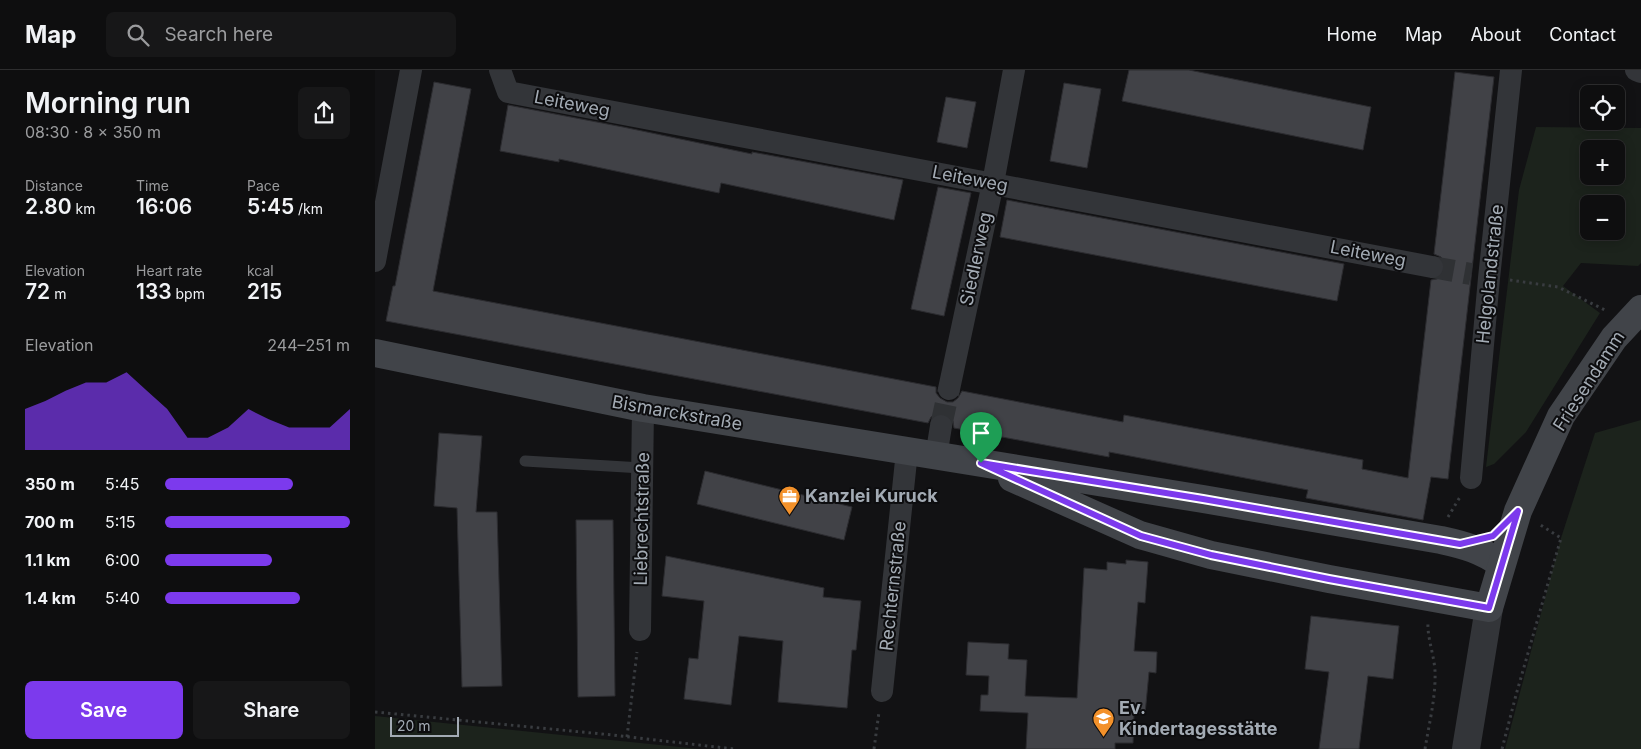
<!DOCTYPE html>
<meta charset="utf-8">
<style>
body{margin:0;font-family:Inter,sans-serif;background:#171718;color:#f1f3f6;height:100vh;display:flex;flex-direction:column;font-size:19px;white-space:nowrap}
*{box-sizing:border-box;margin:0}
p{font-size:16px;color:#9b9c9e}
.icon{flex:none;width:28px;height:28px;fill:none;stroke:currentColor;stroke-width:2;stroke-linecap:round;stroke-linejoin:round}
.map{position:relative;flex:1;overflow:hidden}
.side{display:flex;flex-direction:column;background:#0e0e0f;width:375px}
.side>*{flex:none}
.fabs{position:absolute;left:1205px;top:15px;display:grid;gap:10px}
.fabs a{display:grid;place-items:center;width:45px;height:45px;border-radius:8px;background:#0e0e0f;box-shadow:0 2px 12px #0003,0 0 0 1px #2e2e2f;font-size:25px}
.scale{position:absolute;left:15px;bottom:12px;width:69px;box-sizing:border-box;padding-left:5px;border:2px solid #a3abb4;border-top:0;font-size:14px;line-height:18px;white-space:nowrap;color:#a3abb4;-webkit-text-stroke:4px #0d0d0f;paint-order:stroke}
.pin{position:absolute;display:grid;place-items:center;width:42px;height:42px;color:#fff;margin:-51px -21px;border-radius:50% 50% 50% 0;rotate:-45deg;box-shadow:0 0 5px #0007}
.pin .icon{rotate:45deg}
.round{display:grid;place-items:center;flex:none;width:52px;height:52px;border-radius:8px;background:#171718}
.summary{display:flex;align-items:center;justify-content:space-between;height:85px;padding:0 25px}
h1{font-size:28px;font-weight:600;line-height:38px}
.stats{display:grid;grid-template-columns:repeat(3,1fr);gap:8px;height:85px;padding:5px 25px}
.stats div{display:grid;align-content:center}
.stats b{font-size:21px;font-weight:600}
.stats small{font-size:14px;font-weight:400}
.stats p{font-size:14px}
.chart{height:140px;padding:10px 25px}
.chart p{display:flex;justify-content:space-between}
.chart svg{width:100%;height:90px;margin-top:5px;fill:#7c3aed;opacity:.7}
.cta{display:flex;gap:10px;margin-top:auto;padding:10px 25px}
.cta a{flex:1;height:58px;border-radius:8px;background:#7c3aed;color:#fff;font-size:20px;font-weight:600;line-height:58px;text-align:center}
.cta a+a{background:#171718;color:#f1f3f6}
ul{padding:0 25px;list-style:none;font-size:16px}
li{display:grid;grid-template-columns:80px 60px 1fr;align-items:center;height:38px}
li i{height:12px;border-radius:6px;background:#7c3aed}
header{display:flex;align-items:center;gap:30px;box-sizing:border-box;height:70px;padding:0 25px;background:#0e0e0f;border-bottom:1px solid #2e2e2f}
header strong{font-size:24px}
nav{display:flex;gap:28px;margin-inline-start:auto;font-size:18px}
.search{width:350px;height:45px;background:#171718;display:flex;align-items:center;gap:12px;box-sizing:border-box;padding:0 18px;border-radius:8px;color:#9b9c9e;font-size:19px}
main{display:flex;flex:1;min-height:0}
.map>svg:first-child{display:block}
</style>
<header>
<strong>Map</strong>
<div class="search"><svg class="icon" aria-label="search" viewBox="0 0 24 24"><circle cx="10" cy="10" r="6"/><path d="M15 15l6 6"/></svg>Search here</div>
<nav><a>Home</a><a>Map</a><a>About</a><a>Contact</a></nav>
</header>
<main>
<section class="side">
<div class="summary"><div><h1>Morning run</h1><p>08:30 · 8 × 350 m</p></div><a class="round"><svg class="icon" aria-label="share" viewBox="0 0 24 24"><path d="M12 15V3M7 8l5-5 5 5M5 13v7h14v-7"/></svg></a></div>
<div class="stats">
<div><p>Distance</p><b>2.80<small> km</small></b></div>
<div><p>Time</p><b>16:06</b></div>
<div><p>Pace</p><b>5:45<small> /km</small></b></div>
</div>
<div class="stats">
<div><p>Elevation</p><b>72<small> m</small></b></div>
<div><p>Heart rate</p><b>133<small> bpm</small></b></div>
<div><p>kcal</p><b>215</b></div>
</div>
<div class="chart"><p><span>Elevation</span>244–251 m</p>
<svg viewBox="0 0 160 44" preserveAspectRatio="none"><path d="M0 44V24L10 20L20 15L30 11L40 11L50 6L60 15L70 24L80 38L90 38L100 33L110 24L120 29L130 33L140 33L150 33L160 24V44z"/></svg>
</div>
<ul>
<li><b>350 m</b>5:45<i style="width:69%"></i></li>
<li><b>700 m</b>5:15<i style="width:100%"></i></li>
<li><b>1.1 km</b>6:00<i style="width:58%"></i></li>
<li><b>1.4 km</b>5:40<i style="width:73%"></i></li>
</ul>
<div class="cta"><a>Save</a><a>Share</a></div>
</section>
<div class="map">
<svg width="1266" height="679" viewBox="0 0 1266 679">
<rect width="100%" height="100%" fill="#121214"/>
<g fill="#1c231c" fill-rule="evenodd">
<path d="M1161 57 1266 58V193L1263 196 1206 193 1188 216 1225 243 1151 362 1119 394 1111 397 1144 120ZM1214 79H1241V106H1214ZM1214 134H1241V161H1214Z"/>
<polygon points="1266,350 1266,679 1130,679 1186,468 1220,363"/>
<polygon points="0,646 324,679 0,679"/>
</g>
<g fill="#414247" stroke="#2c2c30">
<polygon points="754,0 814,0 996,37 988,80 747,31"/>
<polygon points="1080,2 1119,7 1073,409 1056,407 1048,450 931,428 933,420 734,382 734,387 579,358 578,351 574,346 569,343 561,344 556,347 553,353 11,251 18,216 20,216 59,12 96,19 58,221 561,317 561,323 565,328 572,332 578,332 583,328 587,321 748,352 749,345 988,390 987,399 1033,408 1056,210 1062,209 1067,206 1070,199 1069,193 1066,187 1059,184"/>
<polygon points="689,13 726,19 712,98 675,91"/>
<polygon points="571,27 601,32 592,78 562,72"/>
<polygon points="133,35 248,57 377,84 377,82 528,110 519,150 346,113 344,123 184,89 184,92 125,81"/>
<polygon points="563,117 596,123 569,246 536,239"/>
<polygon points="632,130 969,194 962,231 625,167"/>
<polygon points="64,363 107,366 101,442 122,442 127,616 87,617 82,438 59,436"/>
<polygon points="330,401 477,437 469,470 322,434"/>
<polygon points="201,450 238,450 240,626 203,627"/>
<polygon points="291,486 449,518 448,527 486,531 481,580 477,580 472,638 403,632 408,571 364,566 356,635 309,629 314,588 323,589 329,531 287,526"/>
<polygon points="751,490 773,492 770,533 763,532 759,581 782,582 781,603 774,602 770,644 759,643 758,673 740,673 740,679 651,679 653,643 605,641 606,625 613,625 614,606 591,605 593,572 634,574 633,589 652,590 650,626 702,628 709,498 732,500 732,492 751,494"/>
<polygon points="936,546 1024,556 1018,609 993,606 984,679 944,679 954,602 930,599"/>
</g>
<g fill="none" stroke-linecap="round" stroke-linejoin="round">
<g stroke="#2f3134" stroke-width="22" stroke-dasharray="22 11" stroke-linecap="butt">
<polyline points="1057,197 1096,204"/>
<polyline points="566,356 574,319"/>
</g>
<g stroke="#393c40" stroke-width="3" stroke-dasharray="2.5 4" stroke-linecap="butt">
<polyline points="1135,210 1183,217 1230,240"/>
<polyline points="1073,447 1085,427"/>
<polyline points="0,642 238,665 359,679"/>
<polyline points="252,667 262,582"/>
<polyline points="499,679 504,642"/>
<path d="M1050 679C1054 654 1061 627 1060 601 1059 584 1052 568 1053 551"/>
<polyline points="1127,679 1141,625 1186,468 1164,454"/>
</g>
<polyline stroke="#333539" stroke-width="11" points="150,391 267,398"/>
<g stroke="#333539" stroke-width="22">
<polyline points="125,0 133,22 1057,197"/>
<polyline points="1261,0 1266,2"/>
<polyline points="0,191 36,0"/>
<polyline points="574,319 618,113 639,0"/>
<polyline points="561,387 566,356"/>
<polyline points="1096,408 1114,208 1136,0"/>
<polyline points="265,560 268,338"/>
<polyline points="507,621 532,381"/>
</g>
<polyline stroke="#333539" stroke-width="28" points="1091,679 1114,538"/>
<g stroke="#414449" stroke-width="28">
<path d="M0 283 268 338 828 429 1066 470C1089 475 1107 480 1126 494"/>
<polyline points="637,408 765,465 836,485 954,509 1114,538 1143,441 1186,346 1239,268 1266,239"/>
</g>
</g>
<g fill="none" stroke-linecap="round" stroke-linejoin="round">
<defs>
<polygon id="route" points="606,393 828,429 1085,474 1118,466 1143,441 1114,538 954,509 836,485 766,466"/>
</defs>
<use href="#route" stroke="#fff" stroke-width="10"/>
<use href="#route" stroke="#7c3aed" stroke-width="6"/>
</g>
<defs>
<symbol id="office-pin" viewBox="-11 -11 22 30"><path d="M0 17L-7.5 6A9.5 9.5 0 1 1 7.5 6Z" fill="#f3912a" stroke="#0d0d0f"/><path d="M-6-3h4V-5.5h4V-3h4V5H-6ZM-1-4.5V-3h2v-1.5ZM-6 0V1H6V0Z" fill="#fff"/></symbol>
<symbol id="school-pin" viewBox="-11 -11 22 30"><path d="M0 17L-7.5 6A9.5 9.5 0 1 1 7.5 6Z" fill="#f3912a" stroke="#0d0d0f"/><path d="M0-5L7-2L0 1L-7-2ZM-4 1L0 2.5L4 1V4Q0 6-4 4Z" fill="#fff"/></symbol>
</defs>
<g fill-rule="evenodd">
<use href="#office-pin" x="402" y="414" width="25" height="34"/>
<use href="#school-pin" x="716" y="636" width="25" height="34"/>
</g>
<g text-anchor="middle" stroke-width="4" stroke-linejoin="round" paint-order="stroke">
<g font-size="18" fill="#a3abb4" stroke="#0d0d0f">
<text transform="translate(197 34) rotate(11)" y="6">Leiteweg</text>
<text transform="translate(595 109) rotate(11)" y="6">Leiteweg</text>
<text transform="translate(993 184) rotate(11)" y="6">Leiteweg</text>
<text transform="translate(601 189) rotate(-78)" y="6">Siedlerweg</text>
<text transform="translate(1115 204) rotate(-84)" y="6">Helgolandstraße</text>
<text transform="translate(1214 311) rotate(-57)" y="6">Friesendamm</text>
<text transform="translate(302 343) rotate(10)" y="6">Bismarckstraße</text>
<text transform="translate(267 449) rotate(-89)" y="6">Liebrechtstraße</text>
<text transform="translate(518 516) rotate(-84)" y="6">Rechternstraße</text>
</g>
<g font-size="18" font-weight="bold" fill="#a3abb4" stroke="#0d0d0f" text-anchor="start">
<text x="430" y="432">Kanzlei Kuruck</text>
<text x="744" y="644">Ev.<tspan x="744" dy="21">Kindertagesstätte</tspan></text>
</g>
</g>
</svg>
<div class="fabs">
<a><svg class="icon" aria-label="locate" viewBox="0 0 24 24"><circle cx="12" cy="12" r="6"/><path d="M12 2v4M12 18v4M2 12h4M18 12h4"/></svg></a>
<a>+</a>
<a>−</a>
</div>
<div class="scale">20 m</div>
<div class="pin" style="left:606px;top:393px;background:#1e9e55"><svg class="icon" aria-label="arrive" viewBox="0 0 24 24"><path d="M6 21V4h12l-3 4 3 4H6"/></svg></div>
</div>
</main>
